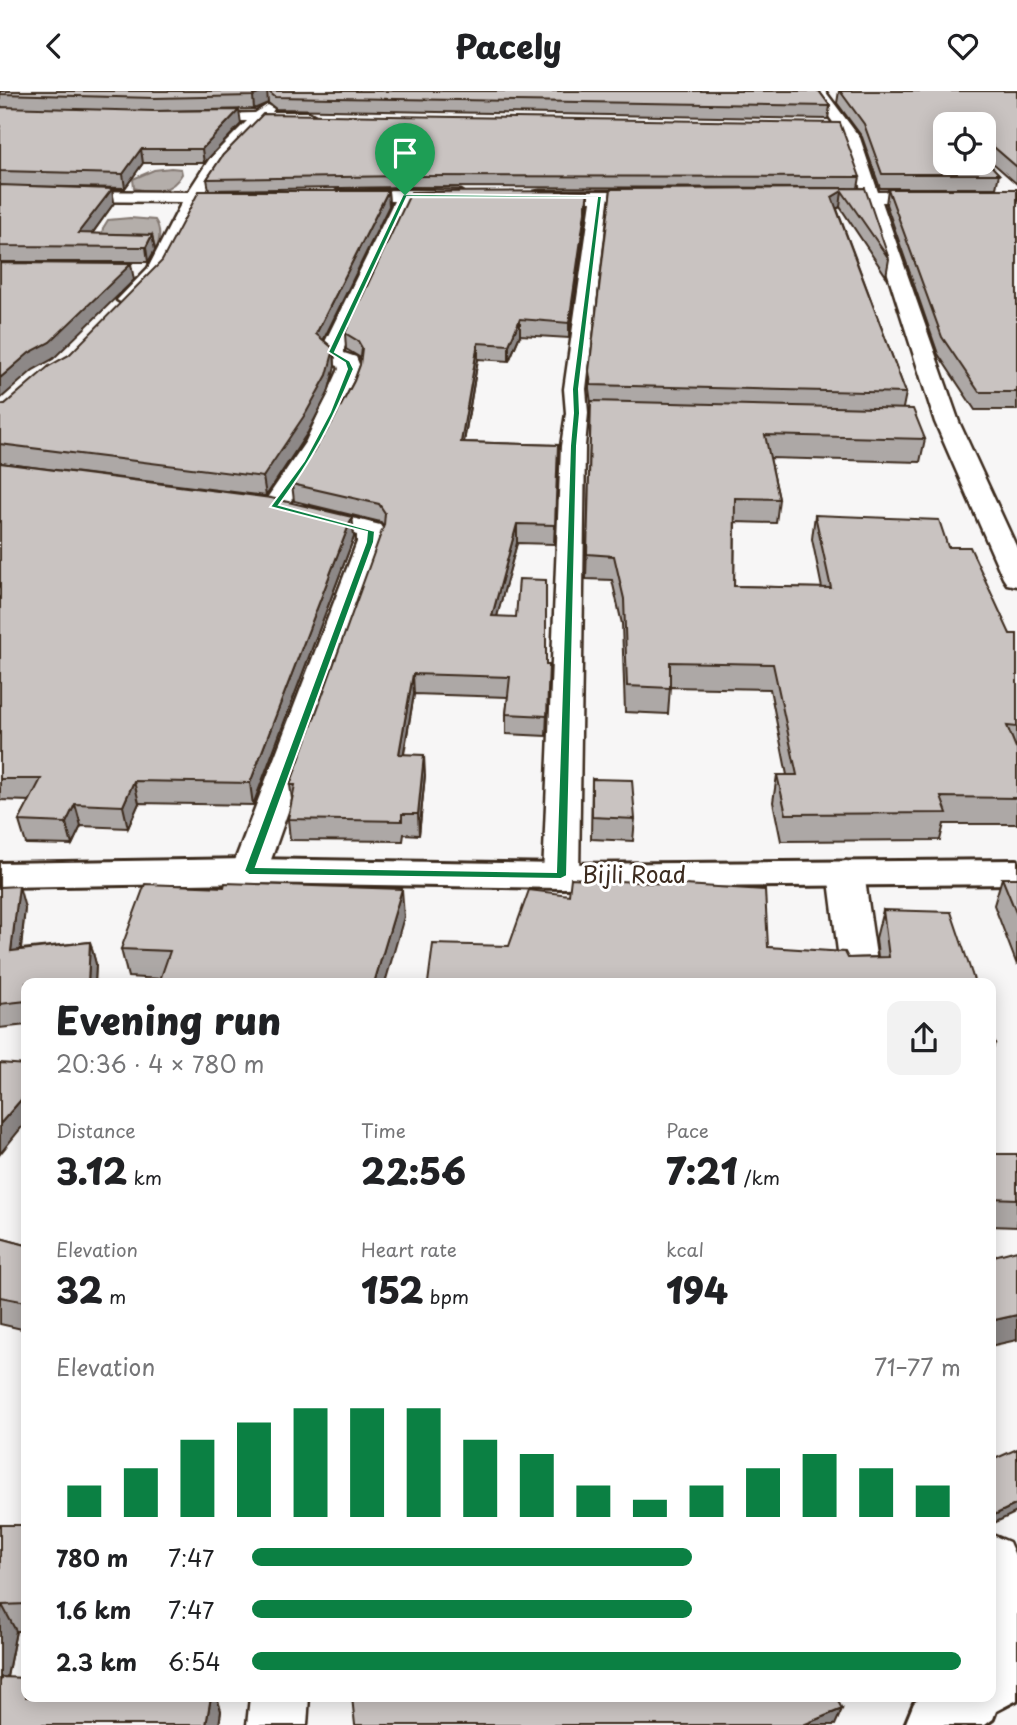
<!DOCTYPE html>
<meta charset="utf-8">
<style>
body{margin:0;font-family:"Playpen Sans",sans-serif;background:#f2f2f2;color:#202124;height:100vh;display:flex;flex-direction:column;font-size:26px;white-space:nowrap}
*{box-sizing:border-box;margin:0}
p{font-size:23px;color:#757577}
.icon{flex:none;width:38px;height:38px;fill:none;stroke:currentColor;stroke-width:2;stroke-linecap:round;stroke-linejoin:round}
.map{position:relative;flex:1;overflow:hidden}
.drawer{position:absolute;left:21px;top:887px;width:975px;height:724px;display:flex;flex-direction:column;background:#fff;border-radius:14px;box-shadow:0 4px 18px #0003}
.drawer>*{flex:none}
.fabs{position:absolute;left:933px;top:21px;display:grid;gap:14px}
.fabs a{display:grid;place-items:center;width:63px;height:63px;border-radius:14px;background:#fff;box-shadow:0 4px 18px #0003;font-size:35px}
.pin{position:absolute;display:grid;place-items:center;width:60px;height:60px;color:#fff;margin:-72px -30px;border-radius:50% 50% 50% 0;rotate:-45deg;box-shadow:0 0 7px #0007}
.pin .icon{rotate:45deg}
.round{display:grid;place-items:center;flex:none;width:74px;height:74px;border-radius:14px;background:#f2f2f2}
.summary{display:flex;align-items:center;justify-content:space-between;height:119px;padding:0 35px}
h1{font-size:38px;font-weight:800;line-height:52px}
.stats{display:grid;grid-template-columns:repeat(3,1fr);gap:10px;height:119px;padding:7px 35px}
.stats div{display:grid;align-content:center}
.stats b{font-size:35px;font-weight:800}
.stats small{font-size:19px;font-weight:400}
.stats p{font-size:19px}
.chart{height:196px;padding:14px 35px}
.chart p{display:flex;justify-content:space-between}
.chart svg{width:100%;height:126px;margin-top:7px;stroke:#0b8043;stroke-width:6}
ul{padding:0 35px;list-style:none;font-size:23px}
li{display:grid;grid-template-columns:112px 84px 1fr;align-items:center;height:52px}
li i{height:18px;border-radius:9px;background:#0b8043}
header{display:flex;justify-content:space-between;align-items:center;height:91px;padding:0 35px;background:#fff;font-size:32px;font-weight:800}
.map>svg:first-child{display:block}
</style>
<header><svg class="icon" aria-label="back" viewBox="0 0 24 24"><path d="M15 5l-7 7 7 7"/></svg>Pacely<svg class="icon" aria-label="heart" viewBox="0 0 24 24"><path d="M12 20l-8-8c-3-5 5-10 8-4 3-6 11-1 8 4z"/></svg></header>
<div class="map">
<svg width="1017" height="1634" viewBox="0 0 1017 1634">
<rect width="100%" height="100%" fill="#f7f6f6"/>
<filter id="ink" filterUnits="userSpaceOnUse"><feTurbulence type="fractalNoise" baseFrequency=".0143" numOctaves="2"/><feDisplacementMap in="SourceGraphic" scale="14" xChannelSelector="R" yChannelSelector="G"/><feConvolveMatrix kernelMatrix="1 2 1 2 8 2 1 2 1" color-interpolation-filters="sRGB"/></filter>
<g filter="url(#ink)">
<g fill="#b4aeaa" stroke="#847972" stroke-width="2">
<path d="M171 77 181 78 182 83C172 101 153 103 134 97L133 88 154 79Z"/>
<path d="M130 127 155 129C161 138 160 149 156 159L137 163 99 158 103 137 108 129Z"/>
</g>
<g fill="none" stroke-linecap="round" stroke-linejoin="round">
<defs>
<g id="minor">
<polygon points="811,0 825,0 860,47 878,101 1017,100 1017,110 882,111 959,331 1017,457 1017,495 1007,493 1003,487 935,331 865,111 820,111 812,106 820,101 862,101 844,47"/>
<polygon points="267,14 274,18 272,21 308,21 315,25 308,29 263,30 222,73 205,102 244,102 252,107 244,112 199,112 165,180 134,213 127,215 117,209 148,177 182,111 62,110 0,106 0,96 62,100 188,101 210,67 247,30 191,31 186,30 184,27 186,24 255,22"/>
<path d="M405 99 461 100 469 105 461 110H411L344 257V262L356 266 361 278C342 330 315 376 283 421L274 424 225 415 221 410 225 405 234 402 267 407 306 350 339 278 338 275 325 270 322 257 394 110H337L329 105 337 100Z"/>
<polygon points="540,100 660,100 668,105 660,110 608,110 586,298 588,322 585,355 579,785 574,793 561,797 548,793 543,785 561,355 566,322 564,298 591,110 534,109 532,105 534,101"/>
<polygon points="305,415 380,434 384,440 383,451 267,780 262,788 249,792 236,788 231,780 357,451 357,444 296,428 292,423 296,418"/>
<polygon points="846,770 859,774 864,782 880,892 842,892 828,782 833,774"/>
<polygon points="990,1443 1009,1451 1017,1469 1017,1570 997,1561 990,1546"/>
<polygon points="250,1606 309,1606 307,1634 247,1634"/>
</g>
<polygon id="tertiary" points="249,768 561,773 1017,769 1017,793 561,797 249,792 0,796 0,772"/>
<polygon id="primary" points="1017,1541 1017,1609 996,1620 993,1628 985,1634 905,1634 914,1612 921,1606 990,1606 990,1553"/>
</defs>
<use href="#minor" stroke="#3b2a1e" stroke-width="5"/>
<use href="#tertiary" stroke="#3b2a1e" stroke-width="6"/>
<use href="#primary" stroke="#3b2a1e" stroke-width="6"/>
<use href="#minor" fill="#fff" fill-rule="evenodd"/>
<use href="#tertiary" fill="#fff" fill-rule="evenodd"/>
<use href="#primary" fill="#fff" fill-rule="evenodd"/>
</g>
<g fill="#ada8a6" stroke="#3b2a1e" stroke-width="2">
<polygon points="0,0 819,0 830,15 828,28 276,18 268,12 254,18 159,20 241,33 204,72 143,72 125,97 15,95 112,98 114,112 92,143 152,144 155,159 148,171 0,171"/>
<polygon points="839,0 1017,0 1017,93 985,65 984,67 945,33 999,83 996,97 880,97 862,46 837,12"/>
<polygon points="223,64 860,86 858,97 889,168 886,185 840,116 837,118 906,302 903,317 925,348 920,371 770,367 779,408 776,432 735,431 734,495 822,497 812,448 815,424 948,456 1010,543 1017,543 1017,733 944,733 940,749 781,750 773,711 777,684 787,684 770,598 670,596 668,623 625,621 622,533 612,489 586,488 591,312 589,298 589,280 611,98 848,97 404,96 209,99 207,88"/>
<polygon points="888,98 1017,98 1017,319 975,319 938,263 886,113"/>
<polygon points="388,100 389,115 323,249 334,258 335,275 328,302 308,341 266,405 0,372 0,314 5,313"/>
<polygon points="588,100 588,114 569,247 520,244 509,270 478,268 464,351 558,354 554,453 517,452 497,525 546,574 549,574 546,645 506,643 506,623 508,606 414,603 404,663 425,684 419,744 404,743 403,750 290,749 288,728 292,708 290,694 384,436 381,431 294,410 292,393 333,330 354,290 360,274 361,269 359,266 346,258 345,242"/>
<polygon points="0,372 352,426 354,446 253,714 139,712 128,737 81,735 72,754 26,753 19,730 30,710 0,709"/>
<polygon points="592,688 635,728 633,750 591,748"/>
<polygon points="1002,787 1017,787 1017,874 994,814"/>
<polygon points="0,796 25,817 21,858 90,851 96,873 95,892 26,892 26,934 0,937"/>
<polygon points="883,819 975,892 509,855 768,856 848,867 878,866 876,847"/>
<polygon points="404,826 161,888 128,886 121,858"/>
<polygon points="990,938 995,952 990,965"/>
<polygon points="990,1063 1017,1063 1017,1136 990,1135"/>
<polygon points="0,1147 26,1154 26,1239 0,1233"/>
<polygon points="0,1434 26,1434 26,1540 16,1540 7,1586 26,1606 217,1606 221,1620 219,1634 0,1634"/>
</g>
<g fill="#8d8887" stroke="#3b2a1e" stroke-width="2">
<polygon points="265,0 267,0 268,12 254,18 253,5"/>
<polygon points="239,19 241,33 204,72 202,58"/>
<polygon points="988,51 985,65 984,67 984,56"/>
<polygon points="141,58 143,72 125,97 123,83"/>
<polygon points="112,98 114,112 83,155 78,142"/>
<polygon points="388,100 389,115 318,260 316,243"/>
<polygon points="588,100 588,114 569,247 569,232"/>
<polygon points="842,100 840,116 830,121 832,106"/>
<polygon points="152,144 155,159 148,171 146,156"/>
<polygon points="131,173 134,189 53,268 33,279 0,308 0,287"/>
<polygon points="520,228 520,244 509,270 509,254"/>
<polygon points="478,252 478,268 461,368 461,351"/>
<polygon points="334,258 335,275 328,302 308,341 266,405 263,386"/>
<polygon points="352,426 354,446 253,714 250,692"/>
<polygon points="517,433 517,452 492,544 492,525"/>
<polygon points="413,583 414,603 400,683 399,663"/>
<polygon points="424,664 425,684 419,744 418,723"/>
<polygon points="134,690 139,712 128,737 123,715"/>
<polygon points="75,713 81,735 72,754 66,732"/>
<polygon points="19,795 25,817 18,882 11,860"/>
<polygon points="402,798 404,826 385,892 374,892"/>
<polygon points="90,851 96,873 95,892 88,892"/>
<polygon points="26,1003 26,1031 0,1063 0,1033"/>
<polygon points="1017,1224 1017,1249 990,1255 990,1230"/>
<polygon points="1017,1413 1017,1421 990,1434 990,1426"/>
<polygon points="2,1514 16,1540 0,1621 0,1522"/>
<polygon points="211,1606 217,1606 221,1620 219,1634 206,1634"/>
<polygon points="842,1618 835,1634 803,1634"/>
</g>
<g fill="#c9c3c1" stroke="#3b2a1e" stroke-width="2">
<polygon points="0,0 265,0 253,5 154,7 0,3"/>
<polygon points="268,0 819,0 830,15 275,6"/>
<polygon points="840,0 1017,0 1017,76 988,51 984,56 984,33 945,33 945,72 984,72 984,67 999,83 882,83 864,33"/>
<polygon points="0,16 154,20 239,19 202,58 141,58 123,83 0,80"/>
<polygon points="263,23 840,32 860,86 404,85 207,88 223,64"/>
<polygon points="0,94 112,98 78,142 152,144 146,156 0,155"/>
<polygon points="865,97 889,168 842,100 832,106 906,302 591,294 589,280 611,98"/>
<polygon points="888,98 1017,98 1017,301 979,301 942,246"/>
<polygon points="199,100 388,100 316,243 334,258 327,284 306,322 263,386 0,353 0,314 5,313 49,275 69,264 162,170"/>
<polygon points="588,100 569,232 520,228 509,254 478,252 461,351 558,354 555,434 517,433 492,525 516,526 519,488 546,489 546,574 549,574 547,625 506,623 510,586 413,583 399,663 424,664 418,723 402,723 402,730 288,728 295,694 290,694 384,434 385,422 379,413 292,393 333,330 354,290 360,274 362,257 358,250 345,242 411,101"/>
<polygon points="0,172 131,173 50,251 29,262 0,287"/>
<polygon points="591,310 913,318 925,348 765,344 779,408 735,407 734,495 831,497 815,424 939,429 948,456 970,456 1010,543 1017,543 1017,636 1007,635 1017,659 1017,707 941,706 947,722 786,723 777,684 797,684 773,573 670,571 670,597 627,595 624,508 614,465 587,463"/>
<polygon points="0,372 271,407 352,426 250,692 134,690 123,715 75,713 66,732 19,730 41,688 0,688"/>
<polygon points="592,688 632,689 635,728 592,726"/>
<polygon points="571,787 765,799 768,856 845,861 848,867 889,866 883,819 951,821 975,892 428,892 433,853 509,855 529,799 569,804"/>
<polygon points="1002,787 1017,787 1017,824"/>
<polygon points="225,792 402,798 374,892 159,892 170,860 121,858 145,793 224,796"/>
<polygon points="19,795 11,860 90,851 88,892 26,892 26,910 0,913 0,796"/>
<polygon points="990,938 995,952 990,951"/>
<polygon points="0,972 26,974 26,1003 0,1033"/>
<polygon points="990,1063 1017,1063 1017,1108 990,1107"/>
<polygon points="0,1147 26,1154 26,1211 0,1206"/>
<polygon points="1017,1159 1017,1224 990,1230 990,1166"/>
<polygon points="1017,1358 1017,1413 990,1426 990,1370"/>
<polygon points="0,1434 26,1434 26,1513 2,1514 0,1522"/>
<polygon points="2,1586 26,1587 26,1606 211,1606 206,1634 0,1634 0,1591"/>
<polygon points="352,1606 836,1606 842,1618 803,1634 355,1634"/>
</g>
</g>
<path fill="#0b8043" stroke="#fff" stroke-width="2" fill-rule="evenodd" d="M403 103 602 105 579 298 580 322 577 355 567 785 561 788 249 784 244 780 366 451 367 441 270 416 304 370 330 321 347 278 345 272 328 261ZM407 106 597 107 572 298 573 322 570 355 556 781 256 776 374 451 375 440 279 414C313 368 332 332 354 278L350 270 335 261Z"/>
<g text-anchor="middle" stroke-width="6" stroke-linejoin="round" paint-order="stroke">
<g font-size="23" fill="#3b2a1e" stroke="#fff">
<text x="634" y="792">Bijli Road</text>
</g>
</g>
</svg>
<div class="fabs">
<a><svg class="icon" aria-label="locate" viewBox="0 0 24 24"><circle cx="12" cy="12" r="6"/><path d="M12 2v4M12 18v4M2 12h4M18 12h4"/></svg></a>
</div>
<div class="pin" style="left:405px;top:104px;background:#1e9e55"><svg class="icon" aria-label="arrive" viewBox="0 0 24 24"><path d="M6 21V4h12l-3 4 3 4H6"/></svg></div>
<section class="drawer">
<div class="summary"><div><h1>Evening run</h1><p>20:36 · 4 × 780 m</p></div><a class="round"><svg class="icon" aria-label="share" viewBox="0 0 24 24"><path d="M12 15V3M7 8l5-5 5 5M5 13v7h14v-7"/></svg></a></div>
<div class="stats">
<div><p>Distance</p><b>3.12<small> km</small></b></div>
<div><p>Time</p><b>22:56</b></div>
<div><p>Pace</p><b>7:21<small> /km</small></b></div>
</div>
<div class="stats">
<div><p>Elevation</p><b>32<small> m</small></b></div>
<div><p>Heart rate</p><b>152<small> bpm</small></b></div>
<div><p>kcal</p><b>194</b></div>
</div>
<div class="chart"><p><span>Elevation</span>71–77 m</p>
<svg viewBox="0 0 160 44" preserveAspectRatio="none"><path d="M5 44V33M15 44V27M25 44V17M35 44V11M45 44V6M55 44V6M65 44V6M75 44V17M85 44V22M95 44V33M105 44V38M115 44V33M125 44V27M135 44V22M145 44V27M155 44V33"/></svg>
</div>
<ul>
<li><b>780 m</b>7:47<i style="width:62%"></i></li>
<li><b>1.6 km</b>7:47<i style="width:62%"></i></li>
<li><b>2.3 km</b>6:54<i style="width:100%"></i></li>
</ul>
</section>
</div>
